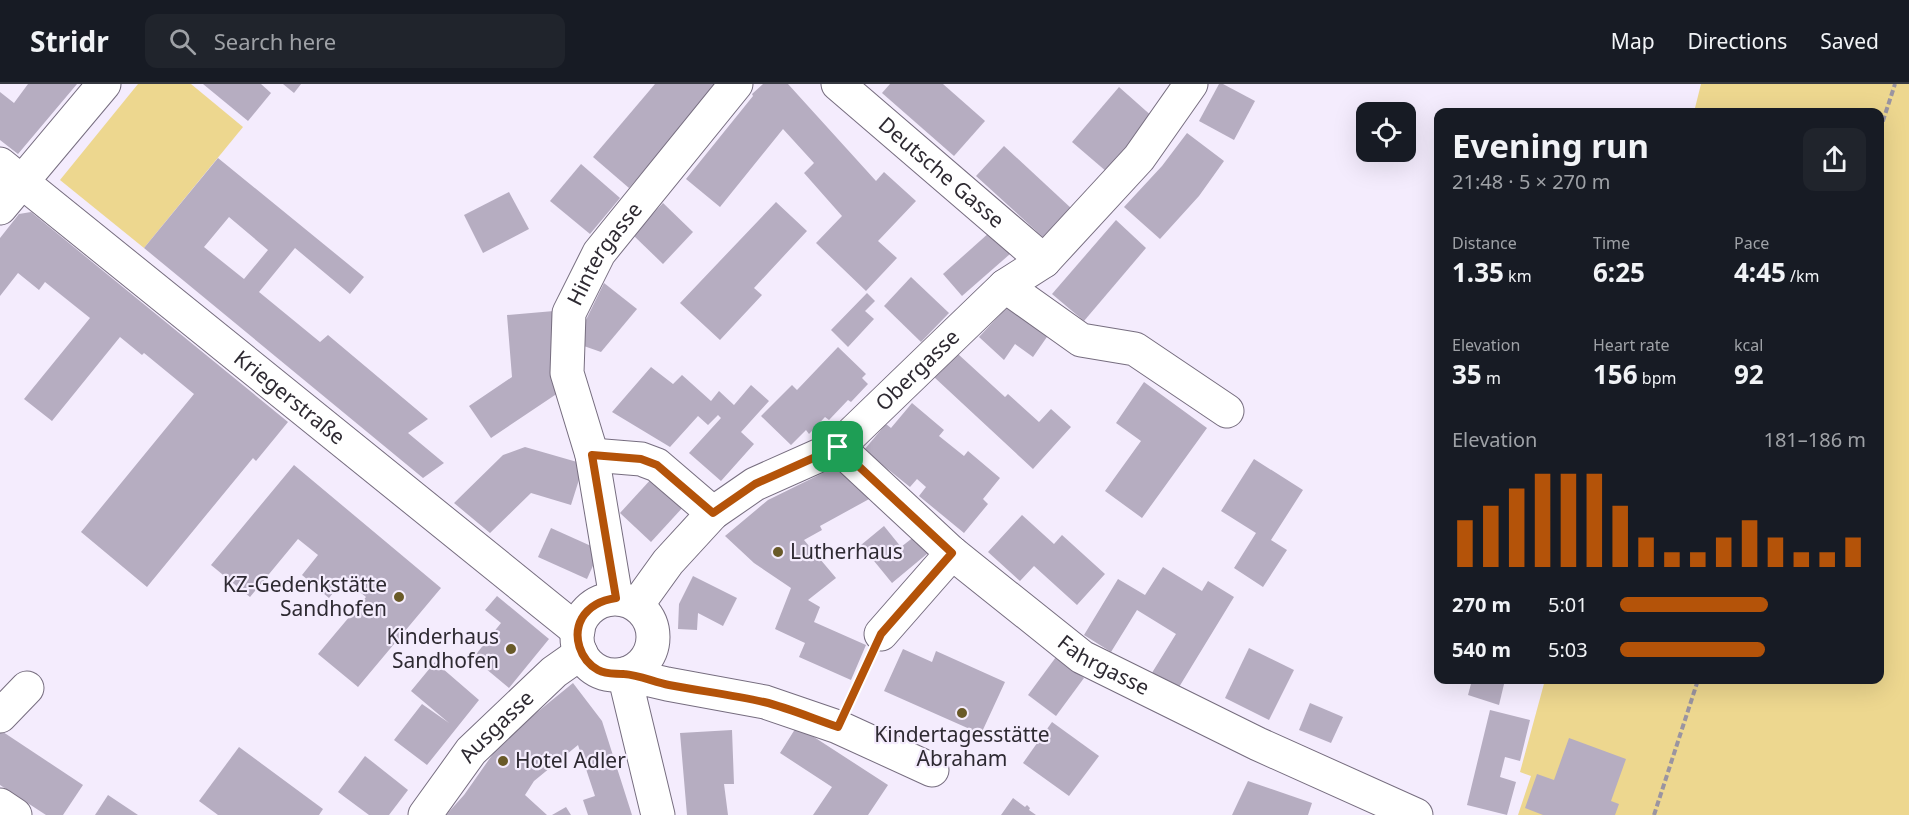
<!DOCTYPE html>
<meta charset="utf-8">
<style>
body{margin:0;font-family:"Noto Sans",sans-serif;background:#20242c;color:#f1f3f6;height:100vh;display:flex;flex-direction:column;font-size:22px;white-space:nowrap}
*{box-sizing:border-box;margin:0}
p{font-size:20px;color:#9ea1a6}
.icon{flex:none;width:33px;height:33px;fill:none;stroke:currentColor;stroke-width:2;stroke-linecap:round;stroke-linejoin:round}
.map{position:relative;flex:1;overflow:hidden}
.details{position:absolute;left:1434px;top:24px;width:450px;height:576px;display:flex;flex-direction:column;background:#171b24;border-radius:12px;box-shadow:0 6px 24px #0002}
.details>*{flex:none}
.controls{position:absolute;left:1356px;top:18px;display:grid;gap:12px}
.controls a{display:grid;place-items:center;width:60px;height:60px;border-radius:12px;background:#171b24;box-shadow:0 6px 24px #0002;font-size:30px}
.pin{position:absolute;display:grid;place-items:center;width:51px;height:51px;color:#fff;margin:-26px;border-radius:12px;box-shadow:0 3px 9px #0006}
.round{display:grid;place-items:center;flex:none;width:63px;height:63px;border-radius:12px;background:#20242c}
.headline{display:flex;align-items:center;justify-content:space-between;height:102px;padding:0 18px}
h1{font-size:33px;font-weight:700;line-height:45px}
.figures{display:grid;grid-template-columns:repeat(3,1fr);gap:9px;height:102px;padding:6px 18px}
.figures div{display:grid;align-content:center}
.figures b{font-size:26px;font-weight:700}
.figures small{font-size:16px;font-weight:400}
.figures p{font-size:16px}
.chart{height:168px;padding:12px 18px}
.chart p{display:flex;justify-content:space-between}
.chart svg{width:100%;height:108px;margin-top:6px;stroke:#b45309;stroke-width:6}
ul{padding:0 18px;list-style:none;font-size:20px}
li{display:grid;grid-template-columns:96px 72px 1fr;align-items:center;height:45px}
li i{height:15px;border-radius:8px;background:#b45309}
header{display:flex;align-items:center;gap:36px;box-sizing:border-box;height:84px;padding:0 30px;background:#171b24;border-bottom:2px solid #363941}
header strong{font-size:28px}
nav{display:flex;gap:33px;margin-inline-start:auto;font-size:21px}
.search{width:420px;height:54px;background:#20242c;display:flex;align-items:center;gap:15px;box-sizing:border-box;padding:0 21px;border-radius:12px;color:#9ea1a6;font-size:22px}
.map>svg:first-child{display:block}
</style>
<header>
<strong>Stridr</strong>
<div class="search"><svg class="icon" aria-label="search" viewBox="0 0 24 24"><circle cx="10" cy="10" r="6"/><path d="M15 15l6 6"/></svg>Search here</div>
<nav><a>Map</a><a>Directions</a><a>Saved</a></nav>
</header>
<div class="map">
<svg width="1909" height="731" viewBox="0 0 1909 731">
<rect width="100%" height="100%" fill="#f4ecfd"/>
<g fill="#edd78f">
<polygon points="138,0 191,0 243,43 144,164 60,96"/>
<polygon points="1701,0 1909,0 1909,731 1518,731 1531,692 1520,688 1545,596 1880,596 1880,28 1694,28"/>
</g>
<g fill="#b6adc1" fill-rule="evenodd">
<polygon points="28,0 77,0 18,70 0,56 0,8 14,19"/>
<polygon points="203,0 261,0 271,9 248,37"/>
<polygon points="283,0 301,0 294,9"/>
<polygon points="655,0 718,0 629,104 593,73"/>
<polygon points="763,0 788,0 876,97 884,88 916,117 878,157 897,174 866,207 816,159 842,132 804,89 814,79 783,45 720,123 686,95 753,12 752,10"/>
<polygon points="890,0 943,0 985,37 954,72 882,9"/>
<polygon points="1219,0 1223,0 1255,17 1234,56 1199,37"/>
<polygon points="1119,3 1154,34 1107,88 1072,58"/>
<polygon points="1187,49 1224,77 1199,112 1160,155 1124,123 1162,82"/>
<polygon points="1004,62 1072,125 1045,155 976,92"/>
<path d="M218 74 364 193 350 210 295 164 259 208 320 258 328 251 428 335 408 349 444 379 423 394 144 164ZM229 133 268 166 244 195 204 163Z"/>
<polygon points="581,80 620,114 590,150 550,117"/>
<polygon points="509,108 529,145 483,169 464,131"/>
<polygon points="776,118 807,147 754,204 762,211 720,256 680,219"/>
<polygon points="663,119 693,148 663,180 633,151"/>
<polygon points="31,128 288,338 256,377 253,374 147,503 81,448 194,310 144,269 142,271 120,253 52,337 24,315 90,234 45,198 39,206 18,189 0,212 0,154 19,130"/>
<polygon points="1116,136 1146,164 1084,237 1052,210"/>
<polygon points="990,148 1010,170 962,212 943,190"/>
<polygon points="911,193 949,229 921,258 884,222"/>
<polygon points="604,199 637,225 601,268 581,261 584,240"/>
<polygon points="867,209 875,217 865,227 874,235 848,263 831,246"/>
<polygon points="1008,222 1049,250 1033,273 1015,260 1004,276 979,253"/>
<polygon points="554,227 561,307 491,354 469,322 512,293 507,231"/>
<polygon points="838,263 866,290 862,294 868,300 851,318 848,316 829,336 825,333 809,350 806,346 791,361 761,332 792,301 797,306"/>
<polygon points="958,270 1005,313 1008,310 1039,338 1051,325 1071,343 1033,385 934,293"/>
<polygon points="651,283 673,300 682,291 711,317 719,307 734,321 751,301 769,317 741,348 754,360 721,397 689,369 721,334 718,331 708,341 698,332 670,363 612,328"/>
<polygon points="1144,298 1207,344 1142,434 1105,407 1141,357 1116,339"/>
<polygon points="912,319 944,346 939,352 964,372 968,367 1000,394 983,415 988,420 964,449 919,412 926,403 917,395 910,403 864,366 886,340 891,344"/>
<polygon points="525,363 584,380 571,421 531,409 490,449 454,419 503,371"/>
<polygon points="1254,375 1303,406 1271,456 1287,466 1263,503 1234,484 1256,449 1221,427"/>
<polygon points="294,381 441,504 358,603 318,570 366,513 344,495 329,514 302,491 318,471 298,455 250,513 211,481"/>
<polygon points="831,385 844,387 871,414 820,442 822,446 804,456 836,494 808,516 820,523 814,538 866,561 851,596 799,573 805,559 775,545 791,504 754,479 725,452 768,416"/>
<polygon points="653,393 684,422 651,458 620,429"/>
<polygon points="1022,431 1054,460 1062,451 1105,490 1077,521 1034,482 1020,497 988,468"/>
<polygon points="884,442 901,463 915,452 928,469 892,499 861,461"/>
<polygon points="551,444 600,466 587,495 538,473"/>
<polygon points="1163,483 1202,507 1208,497 1234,513 1176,608 1150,592 1176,550 1137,526 1111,568 1084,551 1118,495 1145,511"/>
<polygon points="693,492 737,514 723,542 698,529 697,546 678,545 679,520"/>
<polygon points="497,512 549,555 509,604 473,574 501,539 485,526"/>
<polygon points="1249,564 1294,586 1269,636 1225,614"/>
<polygon points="903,565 932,578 936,567 1005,598 981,650 884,607"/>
<polygon points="1056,573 1084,594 1056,632 1028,611"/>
<polygon points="435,578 479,616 427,681 394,656 422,620 449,639 411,607"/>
<polygon points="1472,596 1505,596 1499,621 1468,611"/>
<polygon points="573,599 602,637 632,731 588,731 583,716 595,712 578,661 534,697 525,711 547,731 446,731 464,711 502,657"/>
<polygon points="1310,619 1343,633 1331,659 1299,646"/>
<polygon points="1490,626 1530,636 1520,677 1505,673 1500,693 1516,698 1507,731 1467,721"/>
<polygon points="1052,638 1099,672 1069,712 1023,679"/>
<polygon points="797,642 888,701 868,731 813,731 832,703 780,669"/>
<polygon points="0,646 83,701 63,731 46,731 0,701"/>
<polygon points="732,646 734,700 724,700 728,731 687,731 680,649"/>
<polygon points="1569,654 1626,675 1611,717 1619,720 1615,731 1543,731 1525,724 1537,690 1554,696"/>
<polygon points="239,663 323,725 319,731 218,731 199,717"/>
<polygon points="365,672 408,706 389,731 369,731 338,708"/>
<polygon points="1248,697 1312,719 1308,731 1232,731"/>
<polygon points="108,711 138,731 95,731"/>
<polygon points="1013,714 1025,723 1027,721 1030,724 1029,726 1036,731 1001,731"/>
<polygon points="566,723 571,731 552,731"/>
</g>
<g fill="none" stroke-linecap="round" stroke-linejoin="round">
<defs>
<g id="minor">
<path id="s1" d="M838 0 1044 177"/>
<path id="s2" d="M0 80 578 547"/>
<polyline points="0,124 104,0"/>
<polyline points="1005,202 1081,256 1135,265 1227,327"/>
<path id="s3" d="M838 363 952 469 1082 573 1258 660 1416 731"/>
<polyline points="592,371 641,375 657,381 713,429"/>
<path id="s4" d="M616 514 592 371 567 289 569 229 599 169 736 0"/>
<circle cx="615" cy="553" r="38"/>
<path id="s5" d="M637 521 668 478 713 429 755 400 838 363 1005 202 1044 177 1139 74 1191 0"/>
<polyline points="881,550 952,469"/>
<polyline points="0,632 27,604"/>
<polyline points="0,721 15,731"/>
<path id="s6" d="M425 731 471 667 554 588 581 569"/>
<polyline points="658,731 624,590 667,600 765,618 838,643 932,686"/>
</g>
</defs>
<use href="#minor" stroke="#766d7f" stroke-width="35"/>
<g stroke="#9a94a1" stroke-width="4" stroke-dasharray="6 3" stroke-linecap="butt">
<polyline points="1880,46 1895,0"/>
<polyline points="851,615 869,576"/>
<polyline points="1654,731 1698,596"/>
</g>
<use href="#minor" stroke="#fff" stroke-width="33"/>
</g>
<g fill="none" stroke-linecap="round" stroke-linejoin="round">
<defs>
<path id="route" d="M838 363 952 469 881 550 838 643C814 635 789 624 764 618 733 611 701 607 669 601 654 598 639 591 624 590 615 589 607 591 598 586 580 576 572 552 582 534 590 521 602 516 616 514L592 371 641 375 657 381 713 429 755 400Z"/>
</defs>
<use href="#route" stroke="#fff" stroke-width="12"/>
<use href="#route" stroke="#b45309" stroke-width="8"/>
</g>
<g fill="#695a28" stroke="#f4ecfd" stroke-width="2">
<circle cx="778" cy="468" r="6"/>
<circle cx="399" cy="513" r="6"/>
<circle cx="511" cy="565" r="6"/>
<circle cx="962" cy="629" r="6"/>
<circle cx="503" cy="677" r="6"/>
</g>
<g text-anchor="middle" stroke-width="4.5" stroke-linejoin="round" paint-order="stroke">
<g font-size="21" fill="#2e2a32" stroke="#f4ecfd">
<text dy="7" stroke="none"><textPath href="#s1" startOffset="136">Deutsche Gasse</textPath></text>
<text dy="7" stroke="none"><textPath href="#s4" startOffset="360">Hintergasse</textPath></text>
<text dy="7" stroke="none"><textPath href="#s5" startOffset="372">Obergasse</textPath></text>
<text dy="7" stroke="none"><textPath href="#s2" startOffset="372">Kriegerstraße</textPath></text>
<text dy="7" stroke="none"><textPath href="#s3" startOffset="345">Fahrgasse</textPath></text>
<text dy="7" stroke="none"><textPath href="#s6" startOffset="114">Ausgasse</textPath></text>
</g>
<g font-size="21" fill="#2e2a32" stroke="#f4ecfd" text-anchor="start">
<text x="790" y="475">Lutherhaus</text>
<text x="387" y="508" text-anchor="end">KZ-Gedenkstätte<tspan x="387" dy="24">Sandhofen</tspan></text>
<text x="499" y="560" text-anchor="end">Kinderhaus<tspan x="499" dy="24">Sandhofen</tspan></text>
<text x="962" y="658" text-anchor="middle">Kindertagesstätte<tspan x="962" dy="24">Abraham</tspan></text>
<text x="515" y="684">Hotel Adler</text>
</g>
</g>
</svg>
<div class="controls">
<a><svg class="icon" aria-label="locate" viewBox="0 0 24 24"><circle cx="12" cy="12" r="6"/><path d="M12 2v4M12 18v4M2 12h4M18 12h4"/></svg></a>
</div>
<div class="pin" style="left:838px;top:363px;background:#1e9e55"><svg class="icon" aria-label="arrive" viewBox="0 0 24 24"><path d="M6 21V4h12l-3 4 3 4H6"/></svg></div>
<section class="details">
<div class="headline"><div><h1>Evening run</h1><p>21:48 · 5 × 270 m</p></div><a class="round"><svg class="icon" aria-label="share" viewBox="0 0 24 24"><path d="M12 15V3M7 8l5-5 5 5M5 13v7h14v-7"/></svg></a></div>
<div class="figures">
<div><p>Distance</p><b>1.35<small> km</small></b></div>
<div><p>Time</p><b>6:25</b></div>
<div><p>Pace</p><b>4:45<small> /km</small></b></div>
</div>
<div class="figures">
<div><p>Elevation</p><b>35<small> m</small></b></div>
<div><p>Heart rate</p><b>156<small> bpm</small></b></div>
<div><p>kcal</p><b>92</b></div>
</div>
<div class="chart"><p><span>Elevation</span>181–186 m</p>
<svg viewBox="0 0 160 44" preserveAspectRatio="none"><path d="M5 44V25M15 44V19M25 44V12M35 44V6M45 44V6M55 44V6M65 44V19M75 44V32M85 44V38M95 44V38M105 44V32M115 44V25M125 44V32M135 44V38M145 44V38M155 44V32"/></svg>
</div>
<ul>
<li><b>270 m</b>5:01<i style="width:60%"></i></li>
<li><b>540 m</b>5:03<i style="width:59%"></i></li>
</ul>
</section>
</div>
